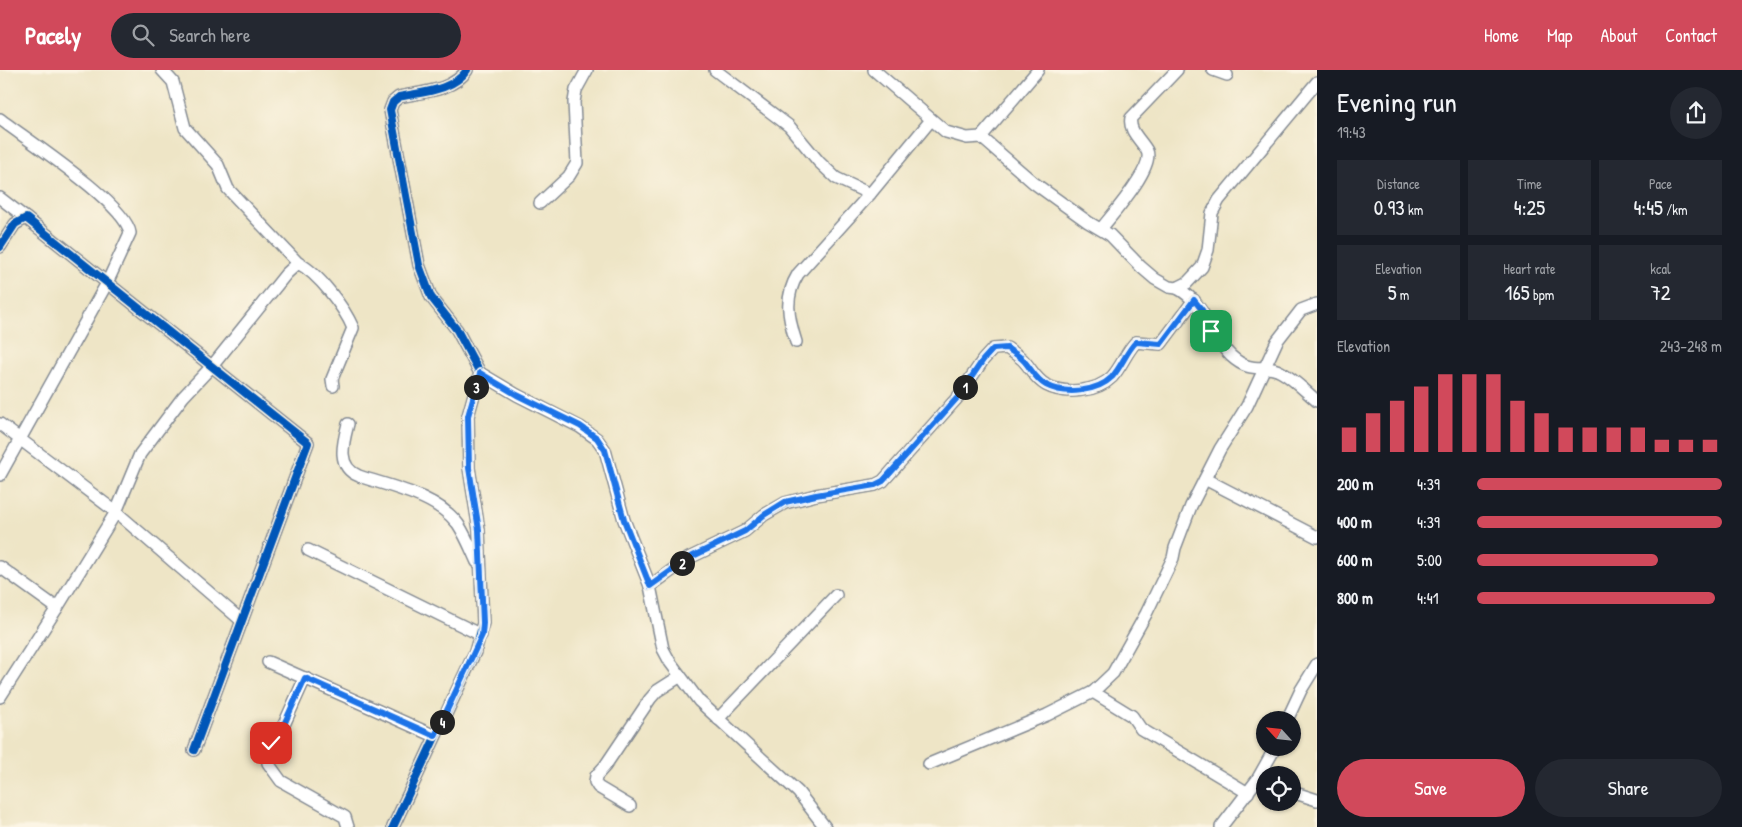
<!DOCTYPE html>
<meta charset="utf-8">
<style>
body{margin:0;font-family:"Patrick Hand",sans-serif;background:#242831;color:#f1f3f6;height:100vh;display:flex;flex-direction:column;font-size:19px;white-space:nowrap}
*{box-sizing:border-box;margin:0}
p{font-size:16px;color:#9ea1a6}
.icon{flex:none;width:28px;height:28px;fill:none;stroke:currentColor;stroke-width:2;stroke-linecap:round;stroke-linejoin:round}
.map{position:relative;flex:1;overflow:hidden}
.side{display:flex;flex-direction:column;background:#171b24;width:425px}
.side>*{flex:none}
.needle{width:32px;rotate:297deg}
.tools{position:absolute;left:1256px;top:641px;display:grid;gap:10px}
.tools a{display:grid;place-items:center;width:45px;height:45px;border-radius:50%;background:#171b24;box-shadow:0 1px 4px #0004;font-size:25px}
.pin{position:absolute;display:grid;place-items:center;width:42px;height:42px;color:#fff;margin:-21px;border-radius:10px;box-shadow:0 2px 8px #0006}
.km{position:absolute;width:25px;height:25px;margin:-12px;border-radius:50%;background:#222;color:#fff;font-size:14px;line-height:25px;text-align:center}
.round{display:grid;place-items:center;flex:none;width:52px;height:52px;border-radius:26px;background:#242831}
.overview{display:flex;align-items:center;justify-content:space-between;height:85px;padding:0 20px}
h1{font-size:28px;font-weight:600;line-height:38px}
.figures{display:grid;grid-template-columns:repeat(3,1fr);gap:8px;height:85px;padding:5px 20px}
.figures div{display:grid;align-content:center;border-radius:0px;background:#242831;text-align:center}
.figures b{font-size:21px;font-weight:600}
.figures small{font-size:14px;font-weight:400}
.figures p{font-size:14px}
.chart{height:140px;padding:10px 20px}
.chart p{display:flex;justify-content:space-between}
.chart svg{width:100%;height:90px;margin-top:5px;stroke:#d1495b;stroke-width:6}
.primary-button{display:flex;gap:10px;margin-top:auto;padding:10px 20px}
.primary-button a{flex:1;height:58px;border-radius:30px;background:#d1495b;color:#fff;font-size:20px;font-weight:600;line-height:58px;text-align:center}
.primary-button a+a{background:#242831;color:#f1f3f6}
ul{padding:0 20px;list-style:none;font-size:16px}
li{display:grid;grid-template-columns:80px 60px 1fr;align-items:center;height:38px}
li i{height:12px;border-radius:6px;background:#d1495b}
header{display:flex;align-items:center;gap:30px;box-sizing:border-box;height:70px;padding:0 25px;background:#d1495b;color:#fff}
header strong{font-size:24px}
nav{display:flex;gap:28px;margin-inline-start:auto;font-size:18px}
.search{width:350px;height:45px;background:#242831;display:flex;align-items:center;gap:12px;box-sizing:border-box;padding:0 18px;border-radius:28px;color:#9ea1a6;font-size:19px}
main{display:flex;flex:1;min-height:0}
.map>svg:first-child{display:block}
</style>
<header>
<strong>Pacely</strong>
<div class="search"><svg class="icon" aria-label="search" viewBox="0 0 24 24"><circle cx="10" cy="10" r="6"/><path d="M15 15l6 6"/></svg>Search here</div>
<nav><a>Home</a><a>Map</a><a>About</a><a>Contact</a></nav>
</header>
<main>
<div class="map">
<svg width="1317" height="757" viewBox="0 0 1317 757">
<rect width="100%" height="100%" fill="#fcf5e5"/>
<filter id="ink" filterUnits="userSpaceOnUse"><feTurbulence type="fractalNoise" baseFrequency=".02" numOctaves="2"/><feDisplacementMap in="SourceGraphic" scale="10" xChannelSelector="R" yChannelSelector="G"/><feConvolveMatrix kernelMatrix="1 2 1 2 8 2 1 2 1" color-interpolation-filters="sRGB"/></filter>
<filter id="wash" filterUnits="userSpaceOnUse"><feTurbulence type="fractalNoise" baseFrequency=".0096" numOctaves="4" result="noise"/><feDisplacementMap in="SourceGraphic" scale="20" xChannelSelector="R" yChannelSelector="G"/><feGaussianBlur stdDeviation="1.12" result="paint"/><feColorMatrix in="noise" values="0 0 0 0 0 0 0 0 0 0 0 0 0 0 0 0 0 1.4 0 .05"/><feComposite in="paint" operator="in"/></filter>
<g filter="url(#wash)">
<rect width="100%" height="100%" fill="#eee5c6"/>
</g>
<g filter="url(#ink)">
<g fill="none" stroke-linecap="round" stroke-linejoin="round">
<defs>
<g id="minor">
<polyline points="162,0 173,12 185,58 218,95 228,119 298,193"/>
<polyline points="715,0 789,56 819,92 836,108 870,124 931,50"/>
<polyline points="874,0 946,62 967,68 981,67 1038,0"/>
<polyline points="1213,0 1227,5"/>
<path d="M0 49C26 69 126 134 130 163L107 213 0 405"/>
<polyline points="981,67 1034,113 1088,152 1110,165 1141,197 1155,209 1169,217 1177,218 1187,213 1202,197 1208,180 1212,143 1219,130 1317,12"/>
<polyline points="0,128 26,148"/>
<polyline points="540,133 569,106 577,93 574,32 576,20 587,0"/>
<path d="M1101 159C1111 146 1155 97 1147 81 1142 71 1128 61 1131 48L1177 0"/>
<polyline points="0,177 15,154 26,148 308,373 194,680"/>
<path d="M1177 218C1207 234 1208 264 1231 286 1253 306 1263 292 1281 302 1294 309 1306 322 1317 331"/>
<path d="M796 272C788 247 784 227 798 204L870 124"/>
<polyline points="480,303 517,325 580,357 597,369 605,380 624,450 650,516 663,579 670,592 699,631 798,722 825,757"/>
<polyline points="0,354 116,442 242,551"/>
<path d="M348 354C343 373 336 397 359 406 391 417 436 425 458 454 466 466 471 479 477 492"/>
<polyline points="1205,409 1317,467"/>
<polyline points="308,480 481,565"/>
<polyline points="0,497 57,538 0,627"/>
<path d="M650 516 689 488 745 461 764 445 785 433 816 425 875 415 883 411 958 327 983 290 993 279 1007 278C1012 282 1018 285 1023 290 1031 298 1035 309 1046 315 1065 325 1097 322 1112 307 1122 296 1126 282 1136 272L1161 274 1194 230"/>
<path d="M57 538 116 442 140 384 183 327 213 295 286 204 298 193C318 203 344 237 353 258L332 309 333 316"/>
<polyline points="268,592 435,666"/>
<polyline points="305,608 282,659 271,673 268,693 281,711 345,747 348,757"/>
<polyline points="1093,622 1132,646 1141,659 1248,723"/>
<polyline points="718,649 836,525"/>
<polyline points="1287,650 1301,620 1317,594"/>
<polyline points="929,694 1047,645 1093,622 1113,603 1146,544 1173,488 1175,478 1191,436 1220,379 1247,336 1277,271 1301,240 1317,234"/>
<polyline points="1292,722 1317,730"/>
<polyline points="630,736 598,717 595,712 596,706 605,696 650,629 657,621 679,607"/>
<path d="M393 757 475 582 483 553 479 460 469 398 468 346 480 303 457 260 431 227 419 195 390 40 393 32 399 27C422 22 453 21 467 0"/>
<polyline points="1221,757 1257,710 1275,678"/>
</g>
</defs>
<use href="#minor" stroke="#848a92" stroke-width="14"/>
<use href="#minor" stroke="#fff" stroke-width="11"/>
<defs>
<g id="cycleway">
<polyline points="0,177 15,154 26,148 308,373 194,680"/>
<path d="M650 516 689 488 745 461 764 445 785 433 816 425 875 415 883 411 958 327 983 290 993 279 1007 278C1012 282 1018 285 1023 290 1031 298 1035 309 1046 315 1065 325 1097 322 1112 307 1122 296 1126 282 1136 272L1161 274 1194 230"/>
<path d="M393 757 475 582 483 553 479 460 469 398 468 346 480 303 457 260 431 227 419 195 390 40 393 32 399 27C422 22 453 21 467 0"/>
</g>
</defs>
<use href="#cycleway" stroke="#fcf5e5" stroke-width="11"/>
<use href="#cycleway" stroke="#0057b8" stroke-width="8"/>
</g>
</g>
<g fill="none" stroke-linecap="round" stroke-linejoin="round" filter="url(#ink)">
<defs>
<path id="route" d="M271 673 282 659 305 608 435 666 482 565 483 553 479 460 469 398 468 346 480 303 517 325 580 356 597 368 605 380 624 450 650 516 689 488 745 461 764 445 785 432 816 425 875 415 883 411 958 327 983 290 993 279 1007 278C1012 282 1018 285 1023 290 1031 298 1035 309 1046 315 1065 325 1097 322 1112 307 1122 296 1126 282 1136 272L1161 274 1194 230 1202 240 1211 261"/>
</defs>
<use href="#route" stroke="#fff" stroke-width="10"/>
<use href="#route" stroke="#1a73e8" stroke-width="6"/>
</g>
</svg>
<div class="tools">
<a><svg class="needle" viewBox="-14 -14 28 28"><path d="M0-13l5 13h-10z" fill="#e53935"/><path d="M0 13l5-13h-10z" fill="#9ea1a6"/></svg></a>
<a><svg class="icon" aria-label="locate" viewBox="0 0 24 24"><circle cx="12" cy="12" r="6"/><path d="M12 2v4M12 18v4M2 12h4M18 12h4"/></svg></a>
</div>
<div class="pin" style="left:1211px;top:261px;background:#1e9e55"><svg class="icon" aria-label="arrive" viewBox="0 0 24 24"><path d="M6 21V4h12l-3 4 3 4H6"/></svg></div>
<div class="pin" style="left:271px;top:673px;background:#d93025"><svg class="icon" aria-label="check" viewBox="0 0 24 24"><path d="M5 12l5 5 9-10"/></svg></div>
<b class="km" style="left:965px;top:317px">1</b>
<b class="km" style="left:682px;top:493px">2</b>
<b class="km" style="left:476px;top:317px">3</b>
<b class="km" style="left:442px;top:652px">4</b>
</div>
<section class="side">
<div class="overview"><div><h1>Evening run</h1><p>19:43</p></div><a class="round"><svg class="icon" aria-label="share" viewBox="0 0 24 24"><path d="M12 15V3M7 8l5-5 5 5M5 13v7h14v-7"/></svg></a></div>
<div class="figures">
<div><p>Distance</p><b>0.93<small> km</small></b></div>
<div><p>Time</p><b>4:25</b></div>
<div><p>Pace</p><b>4:45<small> /km</small></b></div>
</div>
<div class="figures">
<div><p>Elevation</p><b>5<small> m</small></b></div>
<div><p>Heart rate</p><b>165<small> bpm</small></b></div>
<div><p>kcal</p><b>72</b></div>
</div>
<div class="chart"><p><span>Elevation</span>243–248 m</p>
<svg viewBox="0 0 160 44" preserveAspectRatio="none"><path d="M5 44V32M15 44V25M25 44V19M35 44V12M45 44V6M55 44V6M65 44V6M75 44V19M85 44V25M95 44V32M105 44V32M115 44V32M125 44V32M135 44V38M145 44V38M155 44V38"/></svg>
</div>
<ul>
<li><b>200 m</b>4:39<i style="width:100%"></i></li>
<li><b>400 m</b>4:39<i style="width:100%"></i></li>
<li><b>600 m</b>5:00<i style="width:74%"></i></li>
<li><b>800 m</b>4:41<i style="width:97%"></i></li>
</ul>
<div class="primary-button"><a>Save</a><a>Share</a></div>
</section>
</main>
